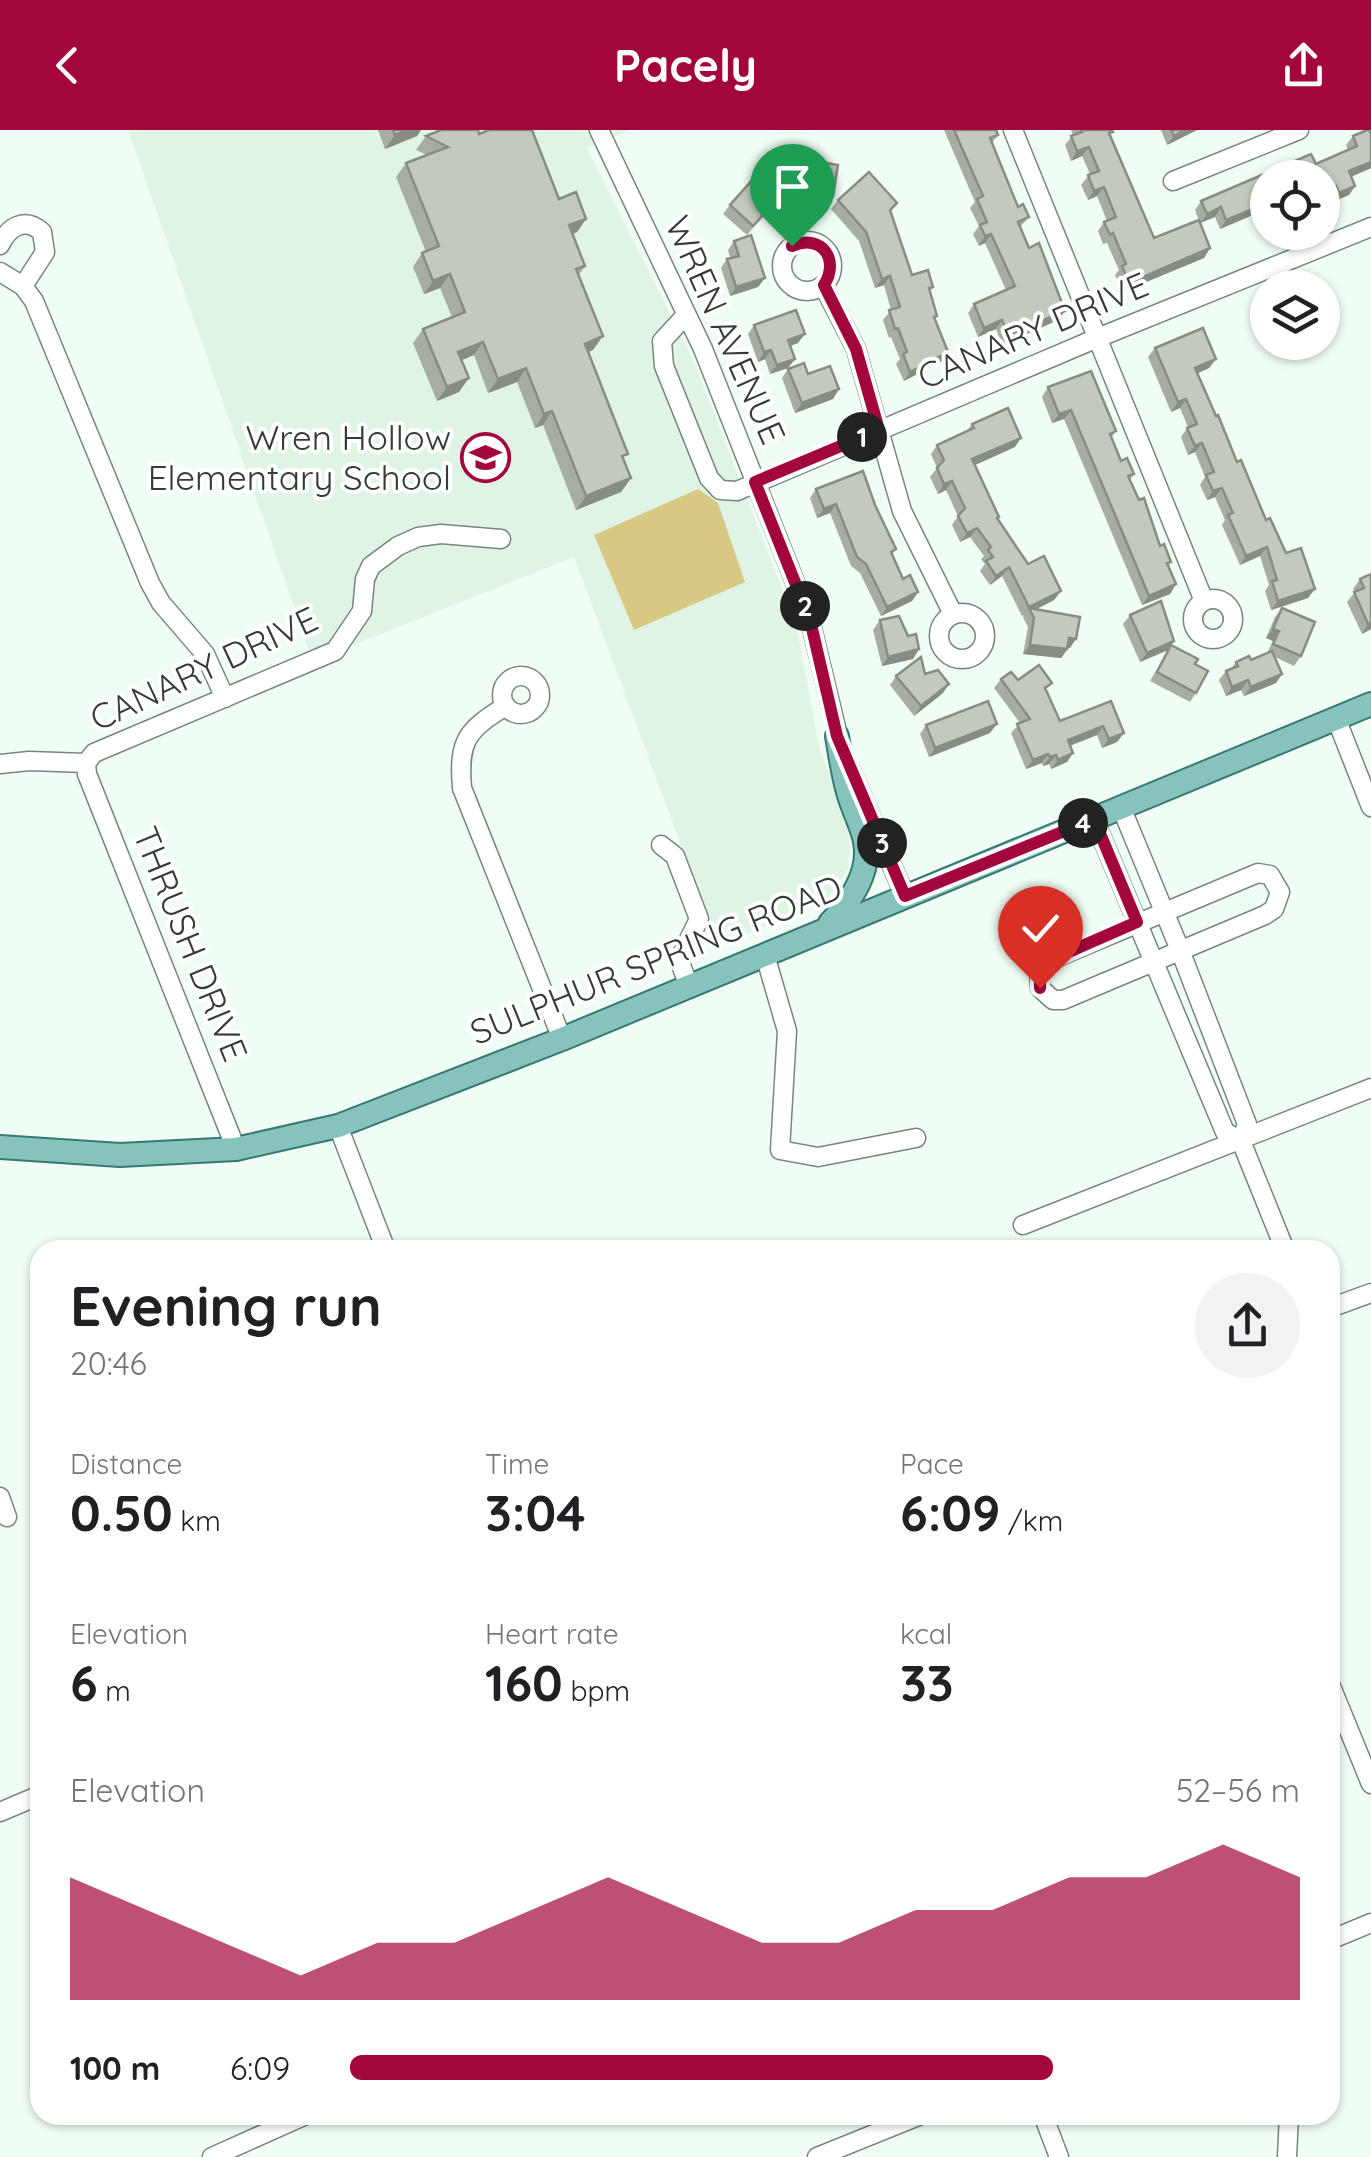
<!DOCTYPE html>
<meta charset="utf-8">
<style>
body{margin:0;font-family:Quicksand,sans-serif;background:#f2f2f2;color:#202124;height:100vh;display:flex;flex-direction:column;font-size:38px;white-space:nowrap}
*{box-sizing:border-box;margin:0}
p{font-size:32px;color:#757577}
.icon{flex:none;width:55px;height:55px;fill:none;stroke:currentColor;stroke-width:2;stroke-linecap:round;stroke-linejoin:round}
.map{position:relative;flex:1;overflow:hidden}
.drawer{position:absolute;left:30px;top:1110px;width:1310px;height:885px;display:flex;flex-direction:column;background:#fff;border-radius:30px;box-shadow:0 2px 8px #0004}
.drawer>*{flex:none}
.tools{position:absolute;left:1250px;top:30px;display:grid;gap:20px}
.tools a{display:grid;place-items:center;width:90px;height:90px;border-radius:50%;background:#fff;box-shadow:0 2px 8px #0004;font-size:50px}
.pin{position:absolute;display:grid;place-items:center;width:85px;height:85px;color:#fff;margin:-102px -42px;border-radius:50% 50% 50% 0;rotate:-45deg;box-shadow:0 0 10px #0007}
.pin .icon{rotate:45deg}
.km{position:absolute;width:50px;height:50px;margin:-25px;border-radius:50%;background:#222;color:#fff;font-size:28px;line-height:50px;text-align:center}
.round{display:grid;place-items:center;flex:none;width:105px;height:105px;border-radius:52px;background:#f2f2f2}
.headline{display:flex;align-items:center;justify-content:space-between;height:170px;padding:0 40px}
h1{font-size:55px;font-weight:700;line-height:75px}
.stats{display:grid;grid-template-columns:repeat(3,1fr);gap:15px;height:170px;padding:10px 40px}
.stats div{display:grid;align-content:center}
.stats b{font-size:50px;font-weight:700}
.stats small{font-size:28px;font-weight:400}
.stats p{font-size:28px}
.chart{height:280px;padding:20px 40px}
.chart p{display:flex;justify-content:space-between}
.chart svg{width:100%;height:180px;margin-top:10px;fill:#a3063d;opacity:.7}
ul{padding:0 40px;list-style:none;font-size:32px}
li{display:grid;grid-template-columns:160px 120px 1fr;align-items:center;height:75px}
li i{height:25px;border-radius:12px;background:#a3063d}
header{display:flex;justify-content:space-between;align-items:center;height:130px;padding:0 40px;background:#a3063d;color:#fff;font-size:45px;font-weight:700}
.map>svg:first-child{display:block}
</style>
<header><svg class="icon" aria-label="back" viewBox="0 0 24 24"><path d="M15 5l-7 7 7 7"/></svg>Pacely<svg class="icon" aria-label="share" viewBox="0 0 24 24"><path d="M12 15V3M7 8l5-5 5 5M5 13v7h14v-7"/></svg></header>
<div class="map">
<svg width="1371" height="2027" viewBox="0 0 1371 2027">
<rect width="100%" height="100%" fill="#f0fdf4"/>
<polygon fill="#e0f4e6" points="128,0 629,0 587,18 693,229 797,498 819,617 851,702 848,740 824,773 718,815 574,427 336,522 310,523"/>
<polygon fill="#d7c984" points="698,359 718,373 745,452 634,500 594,405"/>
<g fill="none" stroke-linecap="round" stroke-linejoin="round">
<defs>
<g id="minor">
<polyline points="599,0 703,219 810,490 840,614"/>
<polyline points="1013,0 1204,471"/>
<polyline points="1173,51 1299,0"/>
<circle cx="807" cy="136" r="25"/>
<path d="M0 115C9 96 25 87 42 102L45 122 23 156"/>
<polyline points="0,142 23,156 34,171 150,453 161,473 205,524 225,568"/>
<polyline points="823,155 856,219 902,381 953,484"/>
<polyline points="686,185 662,211 664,236 709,348 720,360 737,361 1095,209 1371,97"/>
<circle cx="1213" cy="489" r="20"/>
<circle cx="962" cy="506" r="23"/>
<circle cx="521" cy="565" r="19"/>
<path d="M506 576C467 600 458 610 462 658L562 909"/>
<polyline points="1336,588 1371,677"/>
<polyline points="86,633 87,644 236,1019"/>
<polyline points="0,634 29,631 86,633 94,623 335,521 362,481 365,449 371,436 398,416 418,407 441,404 501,409"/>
<polyline points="850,638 905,766"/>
<polyline points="1121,677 1180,820 1247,994 1241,1011"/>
<polyline points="1094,689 1225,1002 1241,1011 1285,1120"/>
<polyline points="661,715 675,726 699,789 679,830 689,856"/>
<polygon points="1258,743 1270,745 1280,762 1274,779 1265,785 1063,870 1053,870 1040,858 1039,841 1048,831"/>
<polyline points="765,825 787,901 780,1020 818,1027 916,1008"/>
<polyline points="338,996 386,1120"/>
<polyline points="1023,1095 1371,958"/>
<polyline points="1330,1178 1371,1163"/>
<polyline points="0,1367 7,1387"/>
<polyline points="1330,1554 1371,1654"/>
<polyline points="0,1682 40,1665"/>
<polyline points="1330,1810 1371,1793"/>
<polyline points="1043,1985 1059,2027"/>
<polyline points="212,2027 306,1985"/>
<polyline points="817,2027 921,1985"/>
<polyline points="1287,2027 1289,1985"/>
</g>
<g id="major">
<path d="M830 793C852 770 873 740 864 707 860 692 852 677 848 662 843 644 840 625 837 606"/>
<polyline points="0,1017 120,1025 236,1019 338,996 562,909 1371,574"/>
</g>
</defs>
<use href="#minor" stroke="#79857d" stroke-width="21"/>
<use href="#major" stroke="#357971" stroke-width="26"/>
<use href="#minor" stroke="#fff" stroke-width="18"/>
<use href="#major" stroke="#86c3bc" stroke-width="22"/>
</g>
<g fill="#a8ada3">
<polygon points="378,0 421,0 417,6 385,19"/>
<polygon points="944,0 996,0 998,5 992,13 1018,77 1029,87 1020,97 1058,190 1002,215 996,199 978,207 968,183 974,174 1006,160 985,113 979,116 973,104 979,96 970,78 975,72"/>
<polygon points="1071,0 1112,0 1110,6 1154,108 1210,118 1204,128 1122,162 1115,145 1119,140 1107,113 1103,114 1098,101 1104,92 1107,91 1097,66 1088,70 1081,55 1090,44 1082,26 1071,31 1065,15 1073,5"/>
<polygon points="1161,0 1197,0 1167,15"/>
<polygon points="1367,0 1369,0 1371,4 1371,38 1351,47 1355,56 1349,65 1332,72 1330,65 1322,68 1322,48 1268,48 1268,81 1267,79 1220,99 1215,87 1200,93 1195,80 1201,71 1311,24 1316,34 1348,20 1346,15 1353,6"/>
<polygon points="479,4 586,89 577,102 573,104 585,136 579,145 593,220 588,222 631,348 621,362 576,380 543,295 535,298 517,252 488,263 474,225 462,230 459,262 437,271 413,213 423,199 452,187 440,158 424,164 413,137 422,123 426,122 396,47 406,33 427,25 416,20 426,6"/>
<polygon points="793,27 833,66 826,75 782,67 782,64 747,105 723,84 730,75 783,61 787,37"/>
<polygon points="838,70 891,83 912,145 933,157 930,162 937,186 935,189 942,231 904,251 896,234 900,229 891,207 889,208 883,190 891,180 884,155 875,158 859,111 831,79"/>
<polygon points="734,111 765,148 758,157 730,166 721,138 727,129 730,128 728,120"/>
<polygon points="754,195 798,213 790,216 795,229 788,238 770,244 765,229 758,232 748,204"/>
<polygon points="1155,218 1216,229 1209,238 1198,243 1237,332 1308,468 1271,480 1265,461 1269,455 1260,426 1240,435 1222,395 1225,390 1215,367 1207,370 1200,355 1205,347 1195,322 1188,325 1181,307 1188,297 1180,278 1171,282 1148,227"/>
<polygon points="788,239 808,244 839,259 833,269 795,283 782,248"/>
<polygon points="1048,257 1116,301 1111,308 1121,331 1134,344 1130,350 1160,416 1171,432 1168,436 1176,454 1170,464 1142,475 1064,289 1052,293 1042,267"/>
<polygon points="972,294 1015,317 975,335 997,389 1028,434 1061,461 1054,470 1036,479 1076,509 1061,528 1023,524 1028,497 1023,487 1024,485 1022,486 1002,446 990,455 980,441 985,434 981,429 984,426 970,407 960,412 952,395 958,386 946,360 938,364 930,347 937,338 931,324 937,315 966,302"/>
<polygon points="816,359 875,375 896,419 892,425 903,449 918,462 912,471 881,486 860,443 851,436 830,383 817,388 810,368"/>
<polygon points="1371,444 1371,499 1362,504 1347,472 1355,462 1353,459 1360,449"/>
<polygon points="1282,478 1301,526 1294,536 1275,527 1282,544 1276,553 1244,566 1241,560 1226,566 1219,550 1226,541 1231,539 1236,532 1251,530 1267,523 1273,511 1266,508 1275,487"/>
<polygon points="1130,485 1174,511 1168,520 1140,532 1123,494"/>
<polygon points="880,490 919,519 913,529 882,536 873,500"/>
<polygon points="1171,515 1195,534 1196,563 1190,572 1150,551"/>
<polygon points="925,544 943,563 914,586 890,555 896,546"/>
<polygon points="1001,549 1018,550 1047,561 1060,591 1111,571 1124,603 1117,612 1102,618 1097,605 1070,616 1073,623 1067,632 1051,639 1049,634 1043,636 1042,633 1026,639 1011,603 1020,593 994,558"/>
<polygon points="926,595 990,603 929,627 920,604"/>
</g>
<g fill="#888d84">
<polygon points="407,0 421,0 417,6 385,19 395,5"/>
<polygon points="1185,0 1197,0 1167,15 1174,6"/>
<polygon points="1089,17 1082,26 1071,31 1077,21"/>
<polygon points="1371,32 1371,38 1343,50 1349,41"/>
<polygon points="1336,56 1330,65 1322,68 1322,62"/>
<polygon points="1355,56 1349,65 1332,72 1339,63"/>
<polygon points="1104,57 1097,66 1088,70 1094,61"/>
<polygon points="788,58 833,66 826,75 782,67"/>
<polygon points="1268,73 1267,79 1220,99 1226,90"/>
<polygon points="1221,77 1215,87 1200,93 1207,84"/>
<polygon points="586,89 577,102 559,109 569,95"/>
<polygon points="991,104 985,113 979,116 985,106"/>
<polygon points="1210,118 1204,128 1122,162 1129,153"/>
<polygon points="450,144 440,158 424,164 433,151"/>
<polygon points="890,146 884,155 875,158 882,149"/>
<polygon points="765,148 758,157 730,166 736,157"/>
<polygon points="1065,181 1058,190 1002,215 1009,205"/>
<polygon points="1002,190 996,199 978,207 984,198"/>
<polygon points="805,204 798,213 781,219 788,210"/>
<polygon points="603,206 593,220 575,227 585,214"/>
<polygon points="483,212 474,225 448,236 458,222"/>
<polygon points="771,220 765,229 758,232 764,222"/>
<polygon points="948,222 942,231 904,251 910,242"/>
<polygon points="795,229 788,238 770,244 777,235"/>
<polygon points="1216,229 1209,238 1189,247 1195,238"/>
<polygon points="526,238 517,252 488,263 498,249"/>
<polygon points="469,248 459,262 437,271 447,257"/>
<polygon points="839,259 833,269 795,283 802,273"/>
<polygon points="1186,269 1180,278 1171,282 1178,272"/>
<polygon points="1071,280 1064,289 1052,293 1059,284"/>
<polygon points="552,281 543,295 535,298 544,284"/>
<polygon points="1021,308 1015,317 966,339 972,329"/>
<polygon points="1202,313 1195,322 1188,325 1195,316"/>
<polygon points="631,348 621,362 576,380 586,366"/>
<polygon points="952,351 946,360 938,364 944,354"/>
<polygon points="1222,358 1215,367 1207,370 1213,361"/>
<polygon points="836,374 830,383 817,388 824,379"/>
<polygon points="977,398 970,407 960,412 967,403"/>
<polygon points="1267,417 1260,426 1240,435 1246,426"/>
<polygon points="1009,437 1002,446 990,455 996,446"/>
<polygon points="1176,454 1170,464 1142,475 1149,466"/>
<polygon points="1315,459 1308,468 1271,480 1278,471"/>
<polygon points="1061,461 1054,470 1031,482 1029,478 1022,486 1029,477"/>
<polygon points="918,462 912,471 881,486 887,477"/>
<polygon points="1371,493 1371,499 1362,504 1368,494"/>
<polygon points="1273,499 1279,501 1273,511 1266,508"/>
<polygon points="1069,508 1076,509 1070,518 1063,517"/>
<polygon points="1174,511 1168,520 1140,532 1147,523"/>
<polygon points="1030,515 1067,519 1061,528 1023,524"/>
<polygon points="919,519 913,529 882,536 888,527"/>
<polygon points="1282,544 1276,553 1244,566 1251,557"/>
<polygon points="1248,550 1241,560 1226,566 1232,557"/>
<polygon points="949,554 943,563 914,586 921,576"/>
<polygon points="997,594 990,603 929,627 935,618"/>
<polygon points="1103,596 1097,605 1061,619 1068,610"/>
<polygon points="1124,603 1117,612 1102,618 1109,609"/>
<polygon points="1073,623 1067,632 1051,639 1058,630"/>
<polygon points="1048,624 1042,633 1026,639 1033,630"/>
<polygon points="1056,625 1049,634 1043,636 1050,627"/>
</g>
<g fill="#c3c9bd" stroke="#888d84" stroke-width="2.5">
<polygon points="393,0 407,0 395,5"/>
<polygon points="441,0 478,0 479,4 489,0 532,0 559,69 576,62 586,89 569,95 585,136 576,139 603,206 585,214 628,324 622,326 631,348 586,366 552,281 544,284 526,238 498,249 483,212 458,222 469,248 447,257 423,199 465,182 450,144 433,151 422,123 439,116 406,33 448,17 426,6"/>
<polygon points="954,0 996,0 998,5 990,8 1018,77 1023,74 1029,87 1018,92 1029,118 1039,113 1065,181 1009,205 1002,190 984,198 974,174 1015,156 991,104 985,106 980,95 987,92 977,69 983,66"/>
<polygon points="1081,0 1112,0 1113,2 1109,3 1154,108 1199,90 1210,118 1129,153 1122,136 1126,134 1113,103 1110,105 1104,92 1116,87 1104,57 1094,61 1088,45 1099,41 1089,17 1077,21 1071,6 1082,2"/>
<polygon points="1171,0 1185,0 1174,6"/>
<polygon points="1367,0 1369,0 1371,4 1371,32 1349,41 1355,56 1339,63 1336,56 1322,62 1322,48 1268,48 1268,73 1226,90 1221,77 1207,84 1201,71 1311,24 1316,34 1357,16 1353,6"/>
<polygon points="793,27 838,35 833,66 788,58"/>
<polygon points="761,40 784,62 753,96 730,75"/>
<polygon points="869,42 897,73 890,80 912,145 928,140 933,157 929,158 937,186 934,187 948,222 910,242 903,224 907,222 898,198 895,199 889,180 900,177 890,146 882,149 866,102 838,70"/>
<polygon points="751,105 765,148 736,157 727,129 739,126 734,111"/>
<polygon points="796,180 805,204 788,210 795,229 777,235 771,220 764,222 754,195"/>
<polygon points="1203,198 1216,229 1195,238 1216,286 1218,285 1237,332 1241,330 1266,390 1270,388 1286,423 1301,418 1315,459 1278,471 1272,451 1277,450 1267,417 1246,426 1228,385 1233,383 1222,358 1213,361 1206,345 1214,342 1202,313 1195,316 1187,298 1197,294 1186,269 1178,272 1155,218"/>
<polygon points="804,233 808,244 830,236 839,259 802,273 788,239"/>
<polygon points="1091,241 1116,301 1110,304 1121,331 1127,328 1134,344 1128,346 1139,370 1144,368 1160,416 1164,414 1171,432 1167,433 1176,454 1149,466 1071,280 1059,284 1048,257"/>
<polygon points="1008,278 1021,308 972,329 999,387 997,388 1028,434 1044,426 1061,461 1029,477 1009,437 996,446 986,431 993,427 988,420 991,417 977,398 967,403 958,386 965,378 952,351 944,354 937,338 944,330 937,315 974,298 972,294"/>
<polygon points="863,341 875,375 896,419 891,422 903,449 910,445 918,462 887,477 866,434 857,427 836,374 824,379 816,359"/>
<polygon points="1371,444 1371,493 1368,494 1354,462 1364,458 1360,449"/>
<polygon points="1161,471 1174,511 1147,523 1130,485"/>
<polygon points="1029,478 1080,487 1076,509 1069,508 1067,519 1030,515 1034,488"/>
<polygon points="1282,478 1315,492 1301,526 1273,514 1279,501 1273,499"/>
<polygon points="899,486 908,506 916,504 919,519 888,527 880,490"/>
<polygon points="1171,515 1198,529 1195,534 1208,541 1196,563 1157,542"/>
<polygon points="1272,521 1282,544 1251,557 1248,550 1232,557 1226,541 1238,536 1236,532 1249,526 1251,530"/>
<polygon points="921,527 925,544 938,540 949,554 921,576 896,546"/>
<polygon points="1039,535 1052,553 1045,558 1060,591 1111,571 1124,603 1109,609 1103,596 1068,610 1073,623 1058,630 1056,625 1050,627 1048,624 1033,630 1017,594 1030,589 1001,549 1011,542 1018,550"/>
<polygon points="988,571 997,594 935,618 926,595"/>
</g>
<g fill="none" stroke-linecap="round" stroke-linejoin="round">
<defs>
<path id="route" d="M792 116C822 103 840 130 824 155L856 219 879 300 755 352 810 490 837 606 905 766 1094 689 1137 792 1048 831 1040 841V858"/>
</defs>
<use href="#route" stroke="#fff" stroke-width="20"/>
<use href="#route" stroke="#a3063d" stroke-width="12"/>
</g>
<defs>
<symbol id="school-ring" viewBox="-11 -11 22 22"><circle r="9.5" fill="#fff" stroke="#a3063d" stroke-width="1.5"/><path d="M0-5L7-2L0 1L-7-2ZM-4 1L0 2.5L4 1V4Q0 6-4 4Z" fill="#a3063d"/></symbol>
</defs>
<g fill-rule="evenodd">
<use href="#school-ring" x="458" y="300" width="55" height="55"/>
</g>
<g text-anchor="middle" stroke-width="8" stroke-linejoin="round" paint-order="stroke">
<g font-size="35" fill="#363b38" stroke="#fff">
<text transform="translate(725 200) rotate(66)" y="12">WREN AVENUE</text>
<text transform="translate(1033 201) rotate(-23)" y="12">CANARY DRIVE</text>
<text transform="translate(204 539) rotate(-25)" y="12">CANARY DRIVE</text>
<text transform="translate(190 814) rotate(68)" y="12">THRUSH DRIVE</text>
<text transform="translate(656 830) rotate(-22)" y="12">SULPHUR SPRING ROAD</text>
</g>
<g font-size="35" fill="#363b38" stroke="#fff" text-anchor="end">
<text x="451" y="320">Wren Hollow<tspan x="451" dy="40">Elementary School</tspan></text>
</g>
</g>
</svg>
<div class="tools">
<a><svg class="icon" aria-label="locate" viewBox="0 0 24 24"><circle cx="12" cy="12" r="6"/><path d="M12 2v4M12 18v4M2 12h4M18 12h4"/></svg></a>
<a><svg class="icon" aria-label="layers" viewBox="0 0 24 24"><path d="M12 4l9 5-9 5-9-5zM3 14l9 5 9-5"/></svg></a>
</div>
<div class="pin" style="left:792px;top:116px;background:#1e9e55"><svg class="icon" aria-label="arrive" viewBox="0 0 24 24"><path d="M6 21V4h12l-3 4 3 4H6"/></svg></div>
<div class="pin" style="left:1040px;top:858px;background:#d93025"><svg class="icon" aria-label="check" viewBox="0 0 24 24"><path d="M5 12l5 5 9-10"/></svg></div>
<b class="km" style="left:862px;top:307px">1</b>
<b class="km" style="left:805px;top:476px">2</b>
<b class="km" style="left:882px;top:713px">3</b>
<b class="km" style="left:1083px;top:693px">4</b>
<section class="drawer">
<div class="headline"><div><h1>Evening run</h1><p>20:46</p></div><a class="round"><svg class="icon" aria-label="share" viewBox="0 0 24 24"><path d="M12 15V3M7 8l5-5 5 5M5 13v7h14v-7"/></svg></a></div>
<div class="stats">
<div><p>Distance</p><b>0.50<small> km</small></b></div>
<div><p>Time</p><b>3:04</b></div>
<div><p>Pace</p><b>6:09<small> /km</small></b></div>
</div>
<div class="stats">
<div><p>Elevation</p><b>6<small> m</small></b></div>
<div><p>Heart rate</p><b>160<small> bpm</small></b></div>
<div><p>kcal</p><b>33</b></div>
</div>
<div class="chart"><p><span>Elevation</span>52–56 m</p>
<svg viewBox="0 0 160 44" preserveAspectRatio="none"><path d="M0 44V14L10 22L20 30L30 38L40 30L50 30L60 22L70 14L80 22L90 30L100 30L110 22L120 22L130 14L140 14L150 6L160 14V44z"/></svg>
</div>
<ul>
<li><b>100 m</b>6:09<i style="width:74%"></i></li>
</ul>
</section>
</div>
